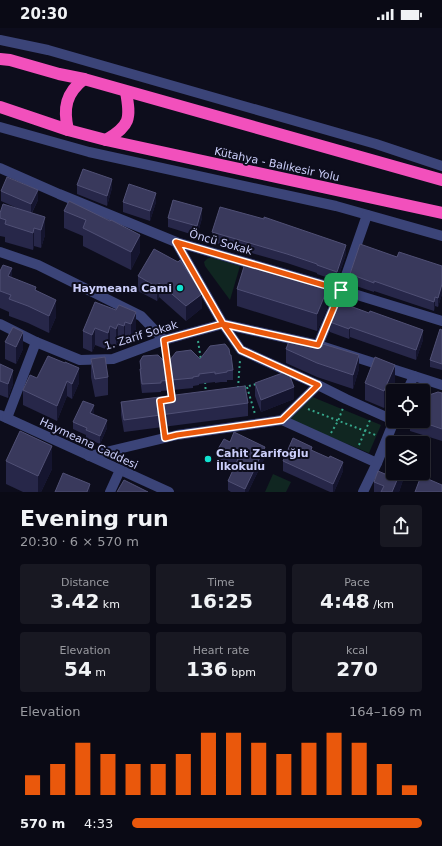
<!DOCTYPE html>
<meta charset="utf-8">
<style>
body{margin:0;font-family:"DejaVu Sans",sans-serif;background:#181822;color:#f1f3f6;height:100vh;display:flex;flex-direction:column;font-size:15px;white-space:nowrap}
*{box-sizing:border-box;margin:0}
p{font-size:13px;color:#999aa0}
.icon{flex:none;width:22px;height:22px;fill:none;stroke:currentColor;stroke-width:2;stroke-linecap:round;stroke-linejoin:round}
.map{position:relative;height:464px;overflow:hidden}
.drawer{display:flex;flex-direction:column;background:#0a0a15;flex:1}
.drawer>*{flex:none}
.fabs{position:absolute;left:386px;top:356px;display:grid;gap:8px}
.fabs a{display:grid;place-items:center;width:44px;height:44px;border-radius:4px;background:#0a0a15;box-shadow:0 1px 3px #0004,0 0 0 1px #2a2b34;font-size:20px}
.pin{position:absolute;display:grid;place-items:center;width:34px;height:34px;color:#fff;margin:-17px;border-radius:8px;box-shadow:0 2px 6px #0006}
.round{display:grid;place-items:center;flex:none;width:42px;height:42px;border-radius:4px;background:#181822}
.overview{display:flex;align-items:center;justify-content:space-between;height:68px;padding:0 20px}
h1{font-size:22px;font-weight:700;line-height:30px}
.metrics{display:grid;grid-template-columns:repeat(3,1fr);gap:6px;height:68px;padding:4px 20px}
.metrics div{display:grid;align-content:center;border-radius:4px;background:#181822;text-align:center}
.metrics b{font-size:20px;font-weight:700}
.metrics small{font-size:11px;font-weight:400}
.metrics p{font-size:11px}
.chart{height:112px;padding:8px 20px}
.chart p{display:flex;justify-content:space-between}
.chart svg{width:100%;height:72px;margin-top:4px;stroke:#ea580c;stroke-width:6}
ul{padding:0 20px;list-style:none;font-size:13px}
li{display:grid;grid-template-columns:64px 48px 1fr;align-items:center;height:30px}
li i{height:10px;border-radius:5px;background:#ea580c}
.status{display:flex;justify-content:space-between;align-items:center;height:28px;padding:0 20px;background:#0a0a15;direction:ltr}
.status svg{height:11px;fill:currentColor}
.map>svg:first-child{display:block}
</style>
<div class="status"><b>20:30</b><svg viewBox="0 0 49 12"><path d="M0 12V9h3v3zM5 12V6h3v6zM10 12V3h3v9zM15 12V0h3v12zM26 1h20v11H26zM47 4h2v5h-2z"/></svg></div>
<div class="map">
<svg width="442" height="464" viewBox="0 0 442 464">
<rect width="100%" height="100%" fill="#0d0d1c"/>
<g fill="#102621">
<polygon points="211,229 240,238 230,272 205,238 204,234 207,231"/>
<polygon points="310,368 381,397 369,425 287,391"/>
<polygon points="273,446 291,454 286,464 265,464"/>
</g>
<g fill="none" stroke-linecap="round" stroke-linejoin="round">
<g stroke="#36a58a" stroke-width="2" stroke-dasharray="2 3" stroke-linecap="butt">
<polyline points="198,313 201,332"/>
<polyline points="166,321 168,336"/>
<polyline points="205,354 206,366"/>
<polyline points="244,359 257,356"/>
<polyline points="247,359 255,386"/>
<polyline points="238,360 240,332"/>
<polyline points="171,361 172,370"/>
<polyline points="308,381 378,408"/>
<polyline points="331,405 338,393 343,380"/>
<polyline points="359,417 370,392"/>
</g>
<g stroke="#3b4478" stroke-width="10">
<polyline points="0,12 48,22 376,116 442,138"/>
<polyline points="0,99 89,124 336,178 442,208"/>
<polyline points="0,140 59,166 176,214 341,262 442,293"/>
<polyline points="176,214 223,296 241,322 318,357 346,371 393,392"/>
<polyline points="0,224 38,237 141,288 164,312"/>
<polyline points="0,296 36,314 80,332 113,331 164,312 223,296 318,317 442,357"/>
<polyline points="318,317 341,262 367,187"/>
<polyline points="407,363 414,348"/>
<polyline points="0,387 169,464"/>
<polyline points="7,390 36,314"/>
<polyline points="282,392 318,357"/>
<polyline points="89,428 177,407 282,392 377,435"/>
<polyline points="110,464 120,442"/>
<polyline points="363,464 377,435 394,393"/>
</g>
<g stroke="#f250bc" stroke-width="12">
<polyline points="0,31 10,32 59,46 84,51 442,152"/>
<polyline points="0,79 68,102 106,112 442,185"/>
<path d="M68 102C63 80 66 65 84 51"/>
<path d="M106 112C130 98 131 91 126 64"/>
</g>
</g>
<g fill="#272749">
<polygon points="77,157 112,160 107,178 77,166"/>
<polygon points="1,163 38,172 32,185 45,207 41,220 34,218 33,222 5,214 5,209 0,208 0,185 26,184 1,173"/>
<polygon points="69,173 140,224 131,242 83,218 83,208 64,200 64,183"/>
<polygon points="123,174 156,174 150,193 123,184"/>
<polygon points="168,190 202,190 197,208 168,199"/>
<polygon points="212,204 346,226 337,253 317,246 317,245 287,235 212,214"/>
<polygon points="397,229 442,238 442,266 438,279 435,278 434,283 374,263 374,264 350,256 350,246"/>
<polygon points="268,240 297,250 327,258 327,280 317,303 237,278 237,261"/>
<polygon points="0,243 36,263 56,289 49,305 28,295 9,288 9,284 0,280"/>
<polygon points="138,248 202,266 202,280 186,293 159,269 157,273 138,263"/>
<polygon points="116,282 136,301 131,314 125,312 124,315 118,313 116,318 110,316 108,322 95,317 92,324 83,320 83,303"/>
<polygon points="330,294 423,312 416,332 350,309 349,311 330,304"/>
<polygon points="442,302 442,342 430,339 430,332"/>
<polygon points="5,314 23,321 16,336 5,331"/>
<polygon points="286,321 359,341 353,361 317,349 286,335"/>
<polygon points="230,327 233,342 233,352 227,352 227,354 221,354 215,355 215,354 199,356 199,357 193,358 193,360 161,363 161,364 142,365 140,351 140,333 167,336"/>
<polygon points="91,331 108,349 108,367 95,369 91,349"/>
<polygon points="0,336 13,356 8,370 0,367"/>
<polygon points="37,350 79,355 72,371 67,368 57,393 23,377 23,362"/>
<polygon points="255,355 294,371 261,384 255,368"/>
<polygon points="365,355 395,355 384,380 365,372"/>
<polygon points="442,365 442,413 410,403 410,393 423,393"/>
<polygon points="121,374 248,375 248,388 124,404 121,387"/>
<polygon points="94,385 93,386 107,400 100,416 86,410 86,407 73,401 73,394"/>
<polygon points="230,414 265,429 248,464 231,464 228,462 228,453 235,439 218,431 218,421"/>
<polygon points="312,422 343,443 334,464 330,464 283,443 283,433"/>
<polygon points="6,433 52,441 41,464 23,464 6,456"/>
<polygon points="403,445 403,452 399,464 374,464 374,454 385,446"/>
</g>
<g fill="#15152f">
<polygon points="112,151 112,160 107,178 107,168"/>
<polygon points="38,162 38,172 31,186 31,176"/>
<polygon points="156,165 156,174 150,193 150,183"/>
<polygon points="202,180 202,190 197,208 197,198"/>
<polygon points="45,189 45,207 41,220 41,202"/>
<polygon points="34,200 34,218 33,222 33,205"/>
<polygon points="140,207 140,224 131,242 131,224"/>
<polygon points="346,217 346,226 337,253 337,244"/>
<polygon points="12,240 12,257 8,248"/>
<polygon points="159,255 159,269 157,273 157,259"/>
<polygon points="442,256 442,266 438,279 438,270"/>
<polygon points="327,258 327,280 317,303 317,286"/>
<polygon points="202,266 202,280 186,293 186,278"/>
<polygon points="435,269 435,278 434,283 434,274"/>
<polygon points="56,272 56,289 49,305 49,288"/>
<polygon points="136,284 136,301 131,314 131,296"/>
<polygon points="125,294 125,312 124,315 124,298"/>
<polygon points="118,296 118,313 116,318 116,301"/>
<polygon points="110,298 110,316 108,322 108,305"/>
<polygon points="350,299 350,309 349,311 349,301"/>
<polygon points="95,300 95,317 92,324 92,307"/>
<polygon points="423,302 423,312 416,332 416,322"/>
<polygon points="23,304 23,321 16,336 16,319"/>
<polygon points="359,327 359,341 353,361 353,347"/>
<polygon points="395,337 395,355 384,380 384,363"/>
<polygon points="79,340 79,355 72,371 72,356"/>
<polygon points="13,342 13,356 8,370 8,356"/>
<polygon points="67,353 67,368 57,393 57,378"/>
<polygon points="294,359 294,371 261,384 261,372"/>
<polygon points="94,377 94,385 90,393 90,385"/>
<polygon points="107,392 107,400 100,416 100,408"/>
<polygon points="52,418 52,441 41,464 38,464 38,448"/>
<polygon points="265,419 265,429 248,464 245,464 245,461"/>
<polygon points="343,434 343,443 334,464 333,464 333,456"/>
<polygon points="400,445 403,445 403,452 399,464 392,464"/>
<polygon points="90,456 90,464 87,464"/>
</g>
<g fill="#39395c" stroke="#505075">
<polygon points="83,141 112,151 107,168 77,157"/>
<polygon points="7,149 38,162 31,176 1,163"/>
<polygon points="129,156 156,165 150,183 123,174"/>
<polygon points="173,172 202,180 197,198 168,190"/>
<polygon points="69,173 110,193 111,192 140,207 131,224 83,200 86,192 64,183"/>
<polygon points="3,176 45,189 41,202 34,200 33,205 5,196 6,192 0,190 0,185"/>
<polygon points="220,179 264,191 264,189 346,217 337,244 317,237 317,236 287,226 212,204"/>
<polygon points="360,216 397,229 399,224 442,238 442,256 438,270 435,269 434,274 374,253 374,255 350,246"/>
<polygon points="154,221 178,234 180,232 202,266 186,278 159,255 157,259 138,248"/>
<polygon points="246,232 268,239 268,240 297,249 297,250 327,258 326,262 327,262 317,286 237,261"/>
<polygon points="3,237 12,240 8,248 36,259 35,262 56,272 49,288 28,278 9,271 11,267 0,263 0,243"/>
<polygon points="95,274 116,282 119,277 136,284 131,296 125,294 124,298 118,296 116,301 110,298 108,305 95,300 92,307 83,303"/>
<polygon points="339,274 369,285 370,283 423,302 416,322 350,299 349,301 330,294"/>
<polygon points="13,299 23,304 16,319 5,314"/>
<polygon points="440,301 442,302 442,336 430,332"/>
<polygon points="291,308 322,319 323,316 359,327 353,347 317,335 286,321"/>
<polygon points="225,316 229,321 230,327 231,327 233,342 227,343 227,344 215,346 215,344 199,346 199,348 193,349 193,350 161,353 161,355 142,356 140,341 141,341 140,333 143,328 158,327 167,336 176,324 191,322 200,331 210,318"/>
<polygon points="48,328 65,335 65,334 79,340 72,356 67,353 57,378 23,362 30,347 37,350"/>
<polygon points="105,329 108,349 95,351 91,331"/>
<polygon points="375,329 395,337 384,363 365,355"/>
<polygon points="0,336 13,342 8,356 0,353"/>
<polygon points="288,343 294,359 261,372 255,355"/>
<polygon points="245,358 248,375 124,392 121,374"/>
<polygon points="438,364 442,365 442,401 419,393 423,393 423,369"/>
<polygon points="83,373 94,377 90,385 107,392 100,408 86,402 87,400 73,394"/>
<polygon points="20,403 52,418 38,448 6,433"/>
<polygon points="234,404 265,419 245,461 228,453 238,431 218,421 224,411 230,414"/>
<polygon points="293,410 312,419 311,422 329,430 330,428 343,434 333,456 283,433"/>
<polygon points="390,431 393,432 393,445 400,445 392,464 381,464 384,458 374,454 378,443 385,446"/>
<polygon points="63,445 90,456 87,464 55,464"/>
<polygon points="421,448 442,457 442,464 415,464"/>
<polygon points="124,452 148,464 117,464"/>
</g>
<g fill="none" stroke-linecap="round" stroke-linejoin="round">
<defs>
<polyline id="route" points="341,262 318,317 223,296 164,312 172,371 160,373 165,410 177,407 282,392 318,357 241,322 223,296 176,214 341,262"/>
</defs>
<use href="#route" stroke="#fff" stroke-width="8"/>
<use href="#route" stroke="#ea580c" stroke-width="5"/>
</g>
<g fill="#11e2d0" stroke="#0d0d1c" stroke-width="1.5">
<circle cx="180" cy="260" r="4"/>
<circle cx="208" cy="431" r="4"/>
</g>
<g text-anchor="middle" stroke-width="4" stroke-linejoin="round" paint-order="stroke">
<g font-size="11" fill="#cccffb" stroke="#0d0d1c">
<text transform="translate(277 136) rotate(12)" y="4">Kütahya - Balıkesir Yolu</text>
<text transform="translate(221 214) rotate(16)" y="4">Öncü Sokak</text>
<text transform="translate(141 307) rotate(-17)" y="4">1. Zarif Sokak</text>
<text transform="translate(89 415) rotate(25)" y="4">Haymeana Caddesi</text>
</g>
<g font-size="11" font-weight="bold" fill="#cccffb" stroke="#0d0d1c" text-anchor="end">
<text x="172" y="264">Haymeana Cami</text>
<text x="216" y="429" text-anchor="start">Cahit Zarifoğlu<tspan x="216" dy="13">İlkokulu</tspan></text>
</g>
</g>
</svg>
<div class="fabs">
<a><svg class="icon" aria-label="locate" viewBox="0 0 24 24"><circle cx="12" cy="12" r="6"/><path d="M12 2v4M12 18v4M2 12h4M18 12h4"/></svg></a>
<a><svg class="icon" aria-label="layers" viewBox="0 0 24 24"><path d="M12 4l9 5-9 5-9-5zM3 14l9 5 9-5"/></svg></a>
</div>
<div class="pin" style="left:341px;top:262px;background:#1e9e55"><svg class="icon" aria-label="arrive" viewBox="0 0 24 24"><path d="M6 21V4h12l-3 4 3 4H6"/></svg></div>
</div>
<section class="drawer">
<div class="overview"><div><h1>Evening run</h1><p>20:30 · 6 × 570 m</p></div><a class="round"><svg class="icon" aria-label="share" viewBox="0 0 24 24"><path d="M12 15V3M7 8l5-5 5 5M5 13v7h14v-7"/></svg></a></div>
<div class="metrics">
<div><p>Distance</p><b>3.42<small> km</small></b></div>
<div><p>Time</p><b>16:25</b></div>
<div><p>Pace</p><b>4:48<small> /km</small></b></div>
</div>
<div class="metrics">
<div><p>Elevation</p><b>54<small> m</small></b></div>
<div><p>Heart rate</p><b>136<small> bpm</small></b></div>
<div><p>kcal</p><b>270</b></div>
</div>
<div class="chart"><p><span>Elevation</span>164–169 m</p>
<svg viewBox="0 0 160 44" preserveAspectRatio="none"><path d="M5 44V32M15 44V25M25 44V12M35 44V19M45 44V25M55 44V25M65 44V19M75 44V6M85 44V6M95 44V12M105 44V19M115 44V12M125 44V6M135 44V12M145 44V25M155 44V38"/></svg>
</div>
<ul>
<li><b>570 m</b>4:33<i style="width:100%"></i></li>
</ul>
</section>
